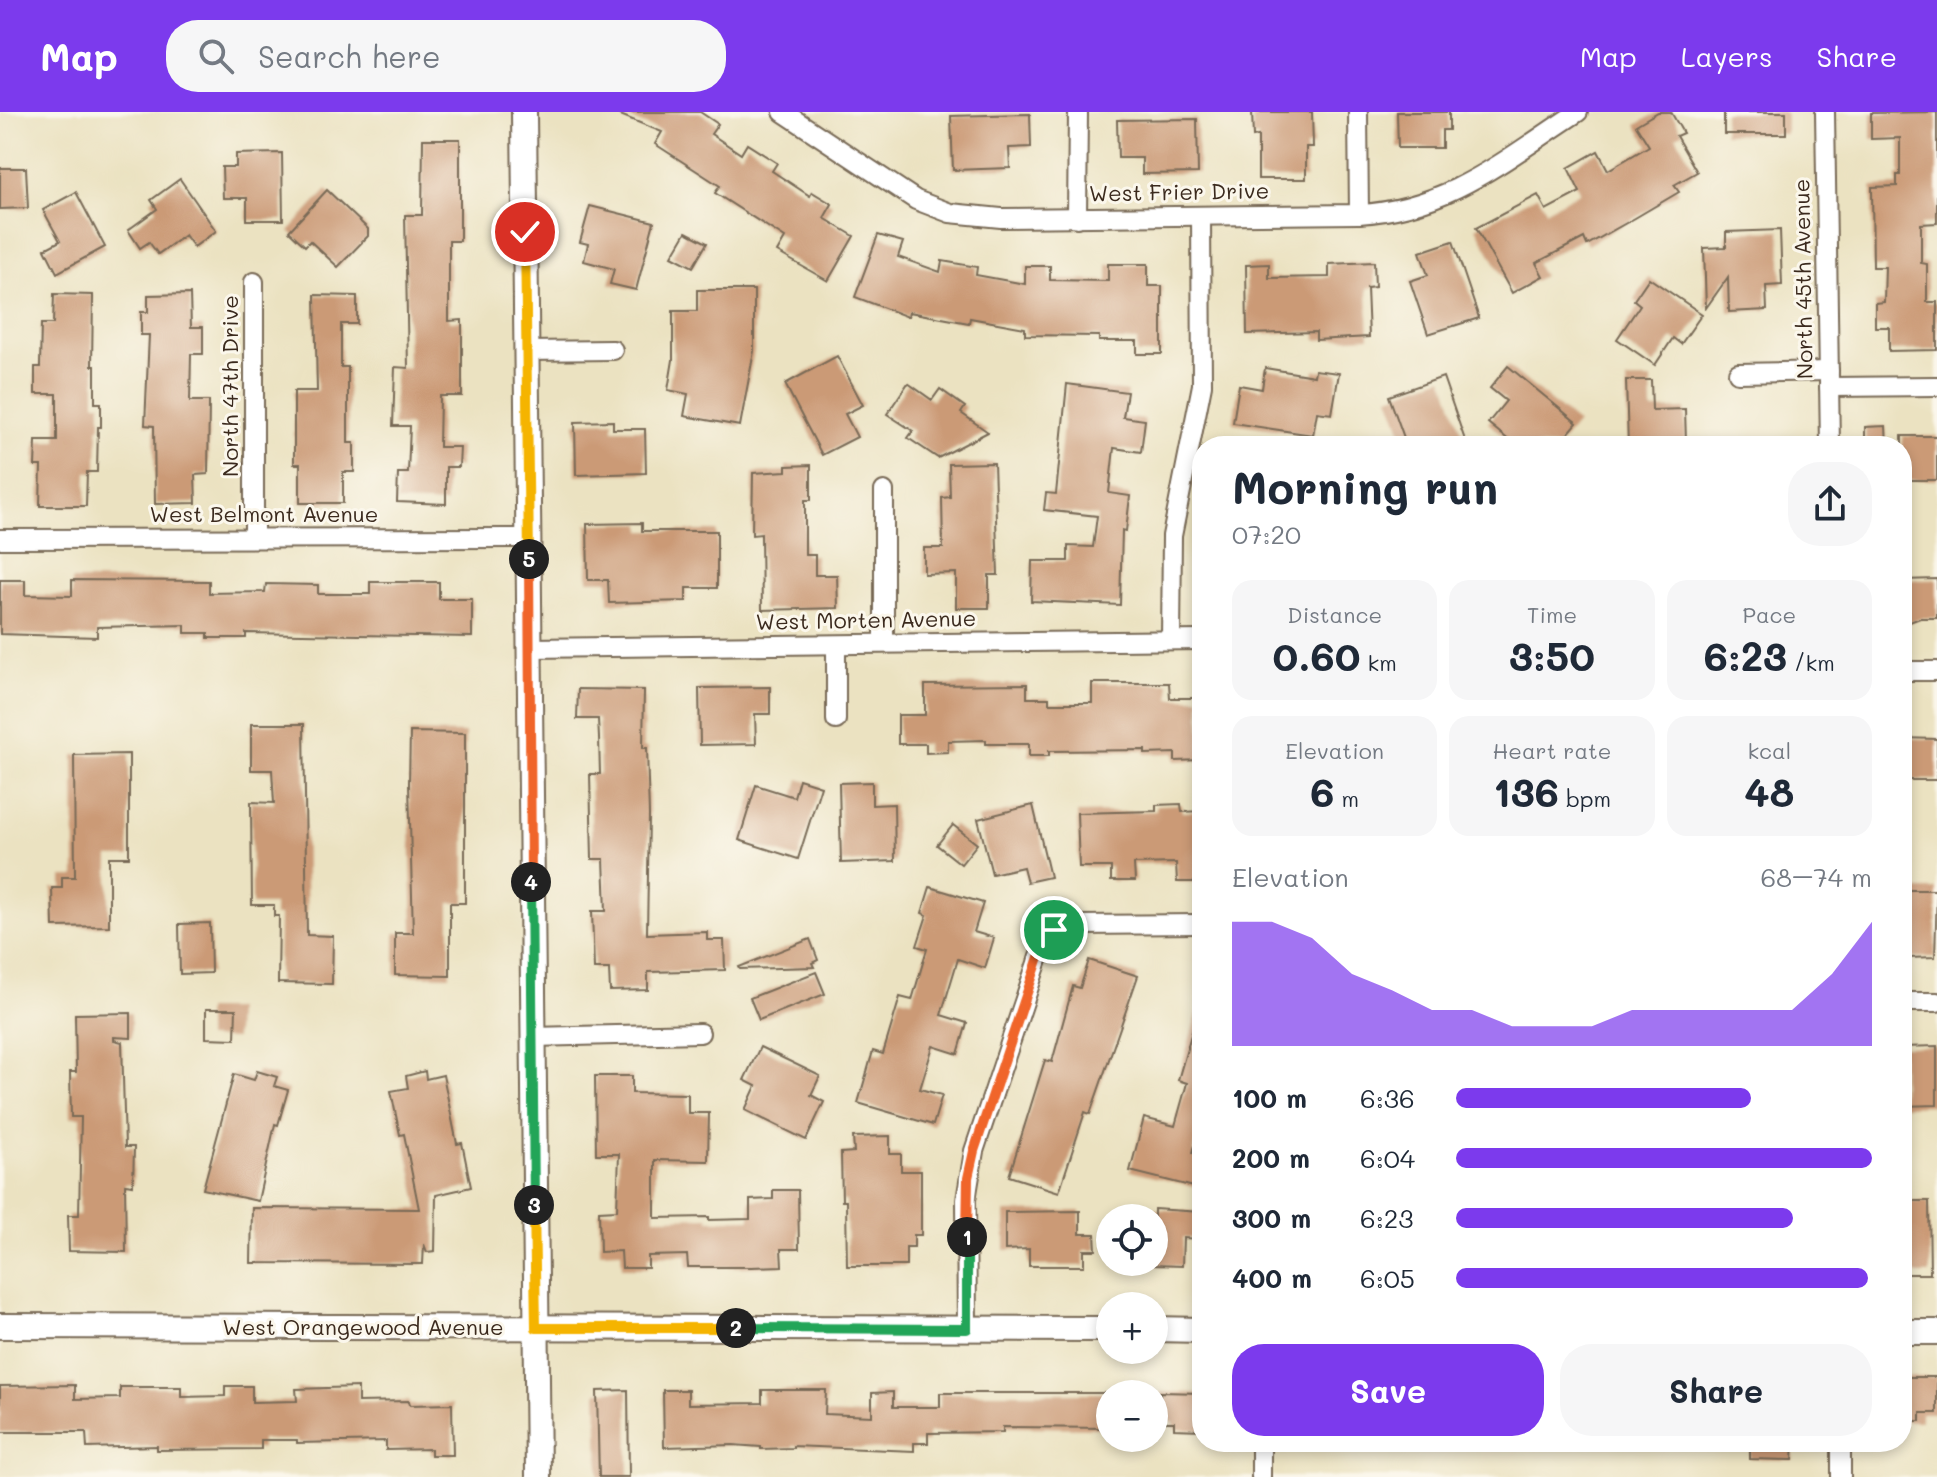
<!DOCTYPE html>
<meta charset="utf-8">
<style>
body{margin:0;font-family:Mali,sans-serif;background:#f6f6f7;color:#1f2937;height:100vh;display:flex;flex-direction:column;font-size:30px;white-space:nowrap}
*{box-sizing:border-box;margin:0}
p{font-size:26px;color:#747a83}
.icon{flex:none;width:44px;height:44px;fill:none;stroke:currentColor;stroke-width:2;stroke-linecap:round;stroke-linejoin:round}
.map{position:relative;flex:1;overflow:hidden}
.side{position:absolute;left:1192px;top:324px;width:720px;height:1016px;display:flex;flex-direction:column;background:#fff;border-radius:32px;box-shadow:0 4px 12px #0003}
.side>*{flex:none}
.tools{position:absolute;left:1096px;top:1092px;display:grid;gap:16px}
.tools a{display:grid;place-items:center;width:72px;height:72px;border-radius:50%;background:#fff;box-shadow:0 4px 12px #0003;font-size:40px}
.pin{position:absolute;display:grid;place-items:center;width:68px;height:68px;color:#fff;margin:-34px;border:4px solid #fff;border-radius:50%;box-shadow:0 2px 8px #0007}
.km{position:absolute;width:40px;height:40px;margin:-20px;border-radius:50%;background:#222;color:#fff;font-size:22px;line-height:40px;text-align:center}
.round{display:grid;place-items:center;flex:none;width:84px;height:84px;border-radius:32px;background:#f6f6f7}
.summary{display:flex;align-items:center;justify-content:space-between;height:136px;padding:0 40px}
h1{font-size:44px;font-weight:700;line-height:60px}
.metrics{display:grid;grid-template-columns:repeat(3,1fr);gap:12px;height:136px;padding:8px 40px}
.metrics div{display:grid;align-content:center;border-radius:20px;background:#f6f6f7;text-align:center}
.metrics b{font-size:40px;font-weight:700}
.metrics small{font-size:22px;font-weight:400}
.metrics p{font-size:22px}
.chart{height:224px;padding:16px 40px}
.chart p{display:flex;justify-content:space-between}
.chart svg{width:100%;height:144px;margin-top:8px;fill:#7c3aed;opacity:.7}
.action{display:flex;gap:16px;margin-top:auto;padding:16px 40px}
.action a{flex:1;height:92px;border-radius:32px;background:#7c3aed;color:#fff;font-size:32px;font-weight:700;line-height:92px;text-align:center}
.action a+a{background:#f6f6f7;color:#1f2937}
ul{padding:0 40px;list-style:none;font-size:26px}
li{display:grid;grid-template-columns:128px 96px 1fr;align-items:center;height:60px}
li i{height:20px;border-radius:10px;background:#7c3aed}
header{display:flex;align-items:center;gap:48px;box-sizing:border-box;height:112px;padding:0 40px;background:#7c3aed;color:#fff}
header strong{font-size:38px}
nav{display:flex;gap:44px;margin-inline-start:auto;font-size:28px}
.search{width:560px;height:72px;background:#f6f6f7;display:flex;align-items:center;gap:20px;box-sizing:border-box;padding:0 28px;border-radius:32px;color:#747a83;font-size:30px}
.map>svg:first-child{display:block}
</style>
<header>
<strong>Map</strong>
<div class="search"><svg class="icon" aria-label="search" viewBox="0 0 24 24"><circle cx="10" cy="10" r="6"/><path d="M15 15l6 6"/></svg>Search here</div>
<nav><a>Map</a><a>Layers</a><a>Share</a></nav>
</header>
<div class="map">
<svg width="1937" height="1365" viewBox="0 0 1937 1365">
<rect width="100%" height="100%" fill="#fbf7ec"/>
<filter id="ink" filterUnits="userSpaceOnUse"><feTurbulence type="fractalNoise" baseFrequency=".0125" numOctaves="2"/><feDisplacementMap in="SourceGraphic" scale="16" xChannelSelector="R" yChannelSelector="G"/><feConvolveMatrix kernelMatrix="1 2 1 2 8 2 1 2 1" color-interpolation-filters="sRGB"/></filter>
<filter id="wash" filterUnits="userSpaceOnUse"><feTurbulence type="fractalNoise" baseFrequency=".006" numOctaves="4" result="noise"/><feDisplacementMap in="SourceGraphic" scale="32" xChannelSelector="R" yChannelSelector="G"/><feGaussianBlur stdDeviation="1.8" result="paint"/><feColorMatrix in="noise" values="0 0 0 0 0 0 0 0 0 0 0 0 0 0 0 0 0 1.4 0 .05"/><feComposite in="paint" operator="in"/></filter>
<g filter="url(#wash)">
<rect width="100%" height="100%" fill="#ebe2c1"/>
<g id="blocks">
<g fill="#cb9a76">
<polygon points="613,0 700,0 718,12 711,22 741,42 747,32 777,51 772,59 810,84 812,80 832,92 824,106 854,124 828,169 777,140 785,126 715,81 720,74 655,32 662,20"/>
<polygon points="1252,0 1312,0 1313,35 1306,35 1306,67 1258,67 1258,24 1253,25"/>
<polygon points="1397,0 1449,0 1449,18 1442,18 1442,36 1398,36"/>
<polygon points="1658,0 1671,0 1683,21 1676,24 1697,60 1674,73 1679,80 1635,106 1587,133 1584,126 1536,151 1543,164 1512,181 1476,116 1538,83 1546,98 1580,80 1568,56 1598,39 1608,58 1649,34 1636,13"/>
<rect x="1724" y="0" width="62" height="22"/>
<polygon points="1937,0 1937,111 1921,112 1921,151 1927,152 1927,190 1937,190 1937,238 1889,239 1889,215 1875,215 1875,191 1884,190 1885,155 1873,155 1872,75 1897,74 1897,63 1900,63 1900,26 1871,27 1871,1"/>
<polygon points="1030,2 1031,35 1009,36 1010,56 953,58 951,4"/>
<polygon points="1197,7 1198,61 1142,62 1142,46 1118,46 1117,8"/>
<polygon points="423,27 460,27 460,129 449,129 449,209 462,208 462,284 440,284 439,335 460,335 459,355 446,355 446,392 397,390 398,361 408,361 410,314 393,314 395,255 408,256 405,103 422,103"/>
<polygon points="282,41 283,108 247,108 247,86 223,86 222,55 236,55 236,42"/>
<polygon points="0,56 26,56 28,96 0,97"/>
<polygon points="180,67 216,119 194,135 185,123 158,142 149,130 140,136 128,118 157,97 151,88"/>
<polygon points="327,78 368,117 368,124 338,155 310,129 305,134 289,119"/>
<polygon points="76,80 105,135 57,161 45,137 60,129 43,98"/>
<polygon points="590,94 654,110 636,178 610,172 614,157 584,149 588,132 580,130"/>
<polygon points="1780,118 1782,173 1766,174 1767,198 1729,200 1728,165 1706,196 1704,136 1726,135 1726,120"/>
<polygon points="686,120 707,131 693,155 672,144"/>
<polygon points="878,123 903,130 898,145 940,160 942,149 977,155 976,163 1025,172 1025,154 1050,154 1050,168 1108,169 1108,152 1148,152 1148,174 1162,174 1162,242 1137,242 1137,229 1099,229 1099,224 1025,223 1025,216 970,206 969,211 909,200 908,205 855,185"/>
<polygon points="1453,129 1479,206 1428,222 1410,169 1428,163 1420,140"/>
<polygon points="1374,150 1375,175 1367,176 1369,225 1316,228 1316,220 1247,222 1246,153 1269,152 1269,166 1329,165 1329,152"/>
<polygon points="1649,166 1702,202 1681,232 1673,226 1655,253 1617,227 1640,193 1634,188"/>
<polygon points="697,178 754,178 754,239 740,314 684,304 688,282 668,278 673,248 673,199 697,199"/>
<polygon points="54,182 93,183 92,254 95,254 95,291 101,291 101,315 98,315 97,360 87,360 86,394 40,394 41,354 35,354 36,329 57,329 57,282 35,282 35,255 40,255 41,212 53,212"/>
<polygon points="190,182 191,215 203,215 203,242 191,242 190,289 209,289 208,362 195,363 196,391 155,392 154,314 145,313 149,223 141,223 141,200 148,200 148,183"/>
<polygon points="315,183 357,184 357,212 341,212 341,255 348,255 348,331 354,331 354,360 343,360 343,391 300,391 300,352 294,352 294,279 317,279"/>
<polygon points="837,244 863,293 845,302 857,325 822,343 785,272"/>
<polygon points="1508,254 1577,311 1558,334 1516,334 1488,311 1506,289 1490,276"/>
<polygon points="1265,256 1314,264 1315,258 1339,261 1332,302 1317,300 1313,323 1233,311 1239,273 1262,277"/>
<polygon points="1443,265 1467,334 1407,334 1389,284"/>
<polygon points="1626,268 1651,268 1652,298 1685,297 1686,330 1657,331 1657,334 1628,334"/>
<polygon points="908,271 932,288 940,277 965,295 961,301 988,320 938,346 908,326 913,319 887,302"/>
<polygon points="1067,272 1127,280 1123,305 1145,308 1141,340 1114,336 1109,381 1130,384 1126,419 1122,418 1120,493 1031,489 1032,449 1068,449 1068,434 1093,435 1097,404 1044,398 1046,381 1056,382"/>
<polygon points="613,309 613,317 645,317 646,361 576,363 575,310"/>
<polygon points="1886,314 1887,334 1865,334 1865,315"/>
<rect x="1902" y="324" width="35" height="44"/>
<polygon points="994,351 998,463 989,463 989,496 956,496 956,461 924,462 924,436 943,436 942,386 950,385 949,352"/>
<polygon points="811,353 811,388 805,388 805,443 815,443 815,463 837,463 838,496 762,498 761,422 752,423 753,361 786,359 786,354"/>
<polygon points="642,411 642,419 717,419 717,476 686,476 686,489 609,491 608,468 588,468 587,412"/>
<polygon points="1937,467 1937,506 1920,506 1902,513 1902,468"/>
<polygon points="0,468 25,468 25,483 72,484 72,468 209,469 209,481 265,480 266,472 318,473 318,482 370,482 370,470 439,470 439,487 472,487 472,525 246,521 246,526 208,526 208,521 185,521 185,513 97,515 97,525 0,522"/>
<polygon points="1092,571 1169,571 1170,586 1200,586 1201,648 1175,649 1175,641 1145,642 1145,638 1049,639 1049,644 1029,644 1029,632 986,632 986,628 948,629 948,640 926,641 926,632 898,632 898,603 925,603 925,573 1027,572 1027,586 1049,586 1049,591 1092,591"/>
<polygon points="770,575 770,602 755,602 756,632 700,633 699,576"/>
<polygon points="578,577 644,578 643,636 647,636 649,703 647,822 707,820 707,828 724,828 725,858 648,860 648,878 610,879 609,857 594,857 592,799 606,799 604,747 592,747 590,662 600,662 599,626 598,607 577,607"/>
<polygon points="251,612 304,612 307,823 333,824 332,872 278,871 279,804 274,804 274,793 252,793 251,690 274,691 272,658 251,658"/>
<polygon points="410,620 465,621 465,791 450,791 450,864 395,863 395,821 413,821 409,672"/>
<polygon points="1902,626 1937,627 1937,668 1902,668"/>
<polygon points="129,642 129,745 109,745 109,814 53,815 52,776 62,776 62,765 75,765 74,643"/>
<polygon points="799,667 821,674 798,747 739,728 756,673 794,685"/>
<polygon points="872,670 872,693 894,692 895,749 841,751 839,671"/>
<polygon points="1181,692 1182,700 1202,699 1202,770 1177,770 1176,751 1134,752 1135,769 1111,769 1111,755 1079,755 1077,701 1156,699 1156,693"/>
<polygon points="1033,693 1050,765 1027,770 1023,755 992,762 978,707"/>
<polygon points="953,713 977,732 961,752 937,733"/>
<polygon points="930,775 983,791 974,820 994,826 985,856 958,847 941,903 967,911 958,942 933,934 920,977 942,983 933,1013 858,991 873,939 883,942 900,885 912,888 927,837 917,834 927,803 922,801"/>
<polygon points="1902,778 1937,778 1935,845 1909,846 1909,829 1902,829"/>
<polygon points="210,811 211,861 180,862 179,812"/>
<polygon points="810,827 818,848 812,851 814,855 740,857 739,855"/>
<polygon points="1089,848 1138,864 1090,1002 1085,1000 1059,1080 1009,1064 1045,948 1052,950 1073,874 1080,876"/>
<polygon points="816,860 825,882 759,908 750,886"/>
<polygon points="206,897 236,897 235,927 206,926"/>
<polygon points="131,901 131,926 114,925 114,928 122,930 125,1035 134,1035 133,1073 125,1072 126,1140 69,1139 68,1103 79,1103 81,1005 71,1005 70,960 76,960 75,902"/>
<polygon points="1197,902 1202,902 1202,1005 1193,1041 1202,1043 1202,1077 1130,1059 1144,1006 1175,1014 1187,971 1178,968"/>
<polygon points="1937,934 1937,993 1902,994 1902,935"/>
<polygon points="760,935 820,964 811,983 824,990 806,1028 745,998 756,974 744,968"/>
<polygon points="257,959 277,965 274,974 288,978 278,1013 275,1012 258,1089 203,1077 234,962 254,968"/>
<polygon points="425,959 426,967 443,963 457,1032 462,1031 471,1075 436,1083 435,1139 427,1140 424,1132 423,1152 251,1151 252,1096 419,1097 404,1022 400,1023 391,979 408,976 406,964"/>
<polygon points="595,964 632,964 632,981 688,982 688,1001 709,1001 708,1049 655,1048 655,1106 709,1105 709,1108 750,1107 750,1088 773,1087 773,1078 798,1078 799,1137 781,1137 782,1154 751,1155 688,1155 687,1143 648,1144 648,1156 622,1156 621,1139 600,1140 599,1099 617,1098 619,1042 596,1042"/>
<polygon points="890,1024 890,1042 901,1042 901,1059 921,1059 921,1123 914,1123 914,1135 906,1135 906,1154 847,1154 846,1089 842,1089 841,1041 854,1040 853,1025"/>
<polygon points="1902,1089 1929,1089 1930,1162 1902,1162"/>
<polygon points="1154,1097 1201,1100 1200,1127 1183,1126 1182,1154 1154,1153"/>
<polygon points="1080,1099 1080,1122 1095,1122 1096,1138 1084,1138 1084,1154 1029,1154 1029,1137 1005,1138 1005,1100"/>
<polygon points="1902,1265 1937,1265 1937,1301 1921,1301 1921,1309 1902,1309"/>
<polygon points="75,1273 75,1287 120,1286 120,1275 181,1275 181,1285 225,1284 225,1274 252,1274 252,1290 297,1289 296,1277 358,1275 358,1290 409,1289 410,1293 452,1292 453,1343 431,1343 431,1337 386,1338 386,1329 297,1331 297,1328 261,1328 261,1337 157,1338 157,1334 87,1336 86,1320 0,1320 0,1274"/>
<polygon points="628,1278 629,1365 599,1365 597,1279"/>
<polygon points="663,1278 688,1278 688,1292 762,1291 762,1278 826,1278 825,1302 872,1304 872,1281 893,1280 893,1295 940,1295 940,1281 1110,1281 1110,1316 1003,1315 1003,1320 928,1321 928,1331 914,1331 914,1339 793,1334 793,1336 761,1337 761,1335 733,1333 664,1335"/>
<polygon points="1160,1280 1202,1281 1201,1318 1174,1317 1174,1310 1160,1310"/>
<polygon points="1750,1330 1794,1330 1793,1348 1750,1347"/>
</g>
</g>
</g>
<g filter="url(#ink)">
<use href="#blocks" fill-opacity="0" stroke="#796a57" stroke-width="2"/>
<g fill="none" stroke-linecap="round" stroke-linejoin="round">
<defs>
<g id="minor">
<path d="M783 0 916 88 950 101 1001 106 1359 102C1449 97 1505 47 1578 0"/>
<polyline points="1358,0 1359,102"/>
<polyline points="1825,0 1830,334"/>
<polyline points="1077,106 1078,0"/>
<polyline points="526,239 613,238"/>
<polyline points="1738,261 1829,259"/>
<polyline points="1829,275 1937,274"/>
<polyline points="884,379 884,531"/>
<polyline points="254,426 254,170"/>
<polyline points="0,427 529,426"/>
<polyline points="1171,528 1172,424 1202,273 1201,104"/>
<polyline points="836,533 836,608"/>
<polyline points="530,536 1202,528"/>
<polyline points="1902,559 1937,559"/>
<polyline points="1902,890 1937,890"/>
<polyline points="532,925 700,921"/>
<polyline points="967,1217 966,1088 974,1039 1043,833 1054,818 1076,813 1202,812"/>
<polyline points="1261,1365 1261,1330"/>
<polyline points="1841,1365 1841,1330"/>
</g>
<g id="tertiary">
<polyline points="524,0 538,1365"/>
<polyline points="0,1214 1110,1217"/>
<polyline points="1154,1217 1202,1218"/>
<polyline points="1902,1220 1937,1220"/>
</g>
</defs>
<use href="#minor" stroke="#796a57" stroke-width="22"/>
<use href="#tertiary" stroke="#796a57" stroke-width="28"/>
<use href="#minor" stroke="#fff" stroke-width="18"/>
<use href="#tertiary" stroke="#fff" stroke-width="24"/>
</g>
</g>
<g fill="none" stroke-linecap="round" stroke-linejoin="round" filter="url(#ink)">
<defs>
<polyline id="split-1" points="967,1125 968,1066 974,1039 1043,833 1054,818"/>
<polyline id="split-2" points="736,1216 967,1217 967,1125"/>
<polyline id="split-3" points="534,1093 536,1216 736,1216"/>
<polyline id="split-4" points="531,770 534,1093"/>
<polyline id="split-5" points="529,447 531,770"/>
<polyline id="split-6" points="525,120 529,447"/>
</defs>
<use href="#split-1" stroke="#fff" stroke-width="16"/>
<use href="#split-2" stroke="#fff" stroke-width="16"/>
<use href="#split-3" stroke="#fff" stroke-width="16"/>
<use href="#split-4" stroke="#fff" stroke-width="16"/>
<use href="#split-5" stroke="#fff" stroke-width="16"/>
<use href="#split-6" stroke="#fff" stroke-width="16"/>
<use href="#split-1" stroke="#f0652b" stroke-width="10"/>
<use href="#split-2" stroke="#22a559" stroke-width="10"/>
<use href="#split-3" stroke="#f5b400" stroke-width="10"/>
<use href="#split-4" stroke="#22a559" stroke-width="10"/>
<use href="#split-5" stroke="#f0652b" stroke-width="10"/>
<use href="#split-6" stroke="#f5b400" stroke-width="10"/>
</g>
<g text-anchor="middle" stroke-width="6" stroke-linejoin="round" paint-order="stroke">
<g font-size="22" fill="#3b2a1e" stroke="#fbf7ec">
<text transform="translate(1179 80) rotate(-1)" y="8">West Frier Drive</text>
<text transform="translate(1803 167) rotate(-91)" y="8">North 45th Avenue</text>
<text transform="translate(230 274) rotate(-90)" y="8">North 47th Drive</text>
<text x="264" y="410">West Belmont Avenue</text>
<text transform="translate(866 508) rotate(-1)" y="8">West Morten Avenue</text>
<text x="363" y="1223">West Orangewood Avenue</text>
</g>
</g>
</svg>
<div class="tools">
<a><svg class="icon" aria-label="locate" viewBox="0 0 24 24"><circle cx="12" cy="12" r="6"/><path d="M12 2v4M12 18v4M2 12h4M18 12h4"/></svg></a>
<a>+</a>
<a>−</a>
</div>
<div class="pin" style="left:1054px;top:818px;background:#1e9e55"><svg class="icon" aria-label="arrive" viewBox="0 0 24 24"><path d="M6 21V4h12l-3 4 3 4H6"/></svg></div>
<div class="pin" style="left:525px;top:120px;background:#d93025"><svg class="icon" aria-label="check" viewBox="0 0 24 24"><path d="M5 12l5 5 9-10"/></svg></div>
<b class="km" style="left:967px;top:1125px">1</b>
<b class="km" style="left:736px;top:1216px">2</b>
<b class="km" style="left:534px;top:1093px">3</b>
<b class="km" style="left:531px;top:770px">4</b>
<b class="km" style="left:529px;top:447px">5</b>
<section class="side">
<div class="summary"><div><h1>Morning run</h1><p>07:20</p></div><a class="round"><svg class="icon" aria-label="share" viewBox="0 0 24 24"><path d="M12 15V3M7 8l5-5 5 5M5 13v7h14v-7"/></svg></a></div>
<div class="metrics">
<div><p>Distance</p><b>0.60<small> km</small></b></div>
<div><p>Time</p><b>3:50</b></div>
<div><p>Pace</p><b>6:23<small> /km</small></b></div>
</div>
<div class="metrics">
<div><p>Elevation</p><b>6<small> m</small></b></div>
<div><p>Heart rate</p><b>136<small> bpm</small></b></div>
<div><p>kcal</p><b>48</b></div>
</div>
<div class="chart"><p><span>Elevation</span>68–74 m</p>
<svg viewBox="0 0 160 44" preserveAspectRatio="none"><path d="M0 44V6L10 6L20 11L30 22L40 27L50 33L60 33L70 38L80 38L90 38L100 33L110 33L120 33L130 33L140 33L150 22L160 6V44z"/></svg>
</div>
<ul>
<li><b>100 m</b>6:36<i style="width:71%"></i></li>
<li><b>200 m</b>6:04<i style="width:100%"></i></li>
<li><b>300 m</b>6:23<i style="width:81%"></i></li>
<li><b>400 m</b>6:05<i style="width:99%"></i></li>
</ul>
<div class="action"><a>Save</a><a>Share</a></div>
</section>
</div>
